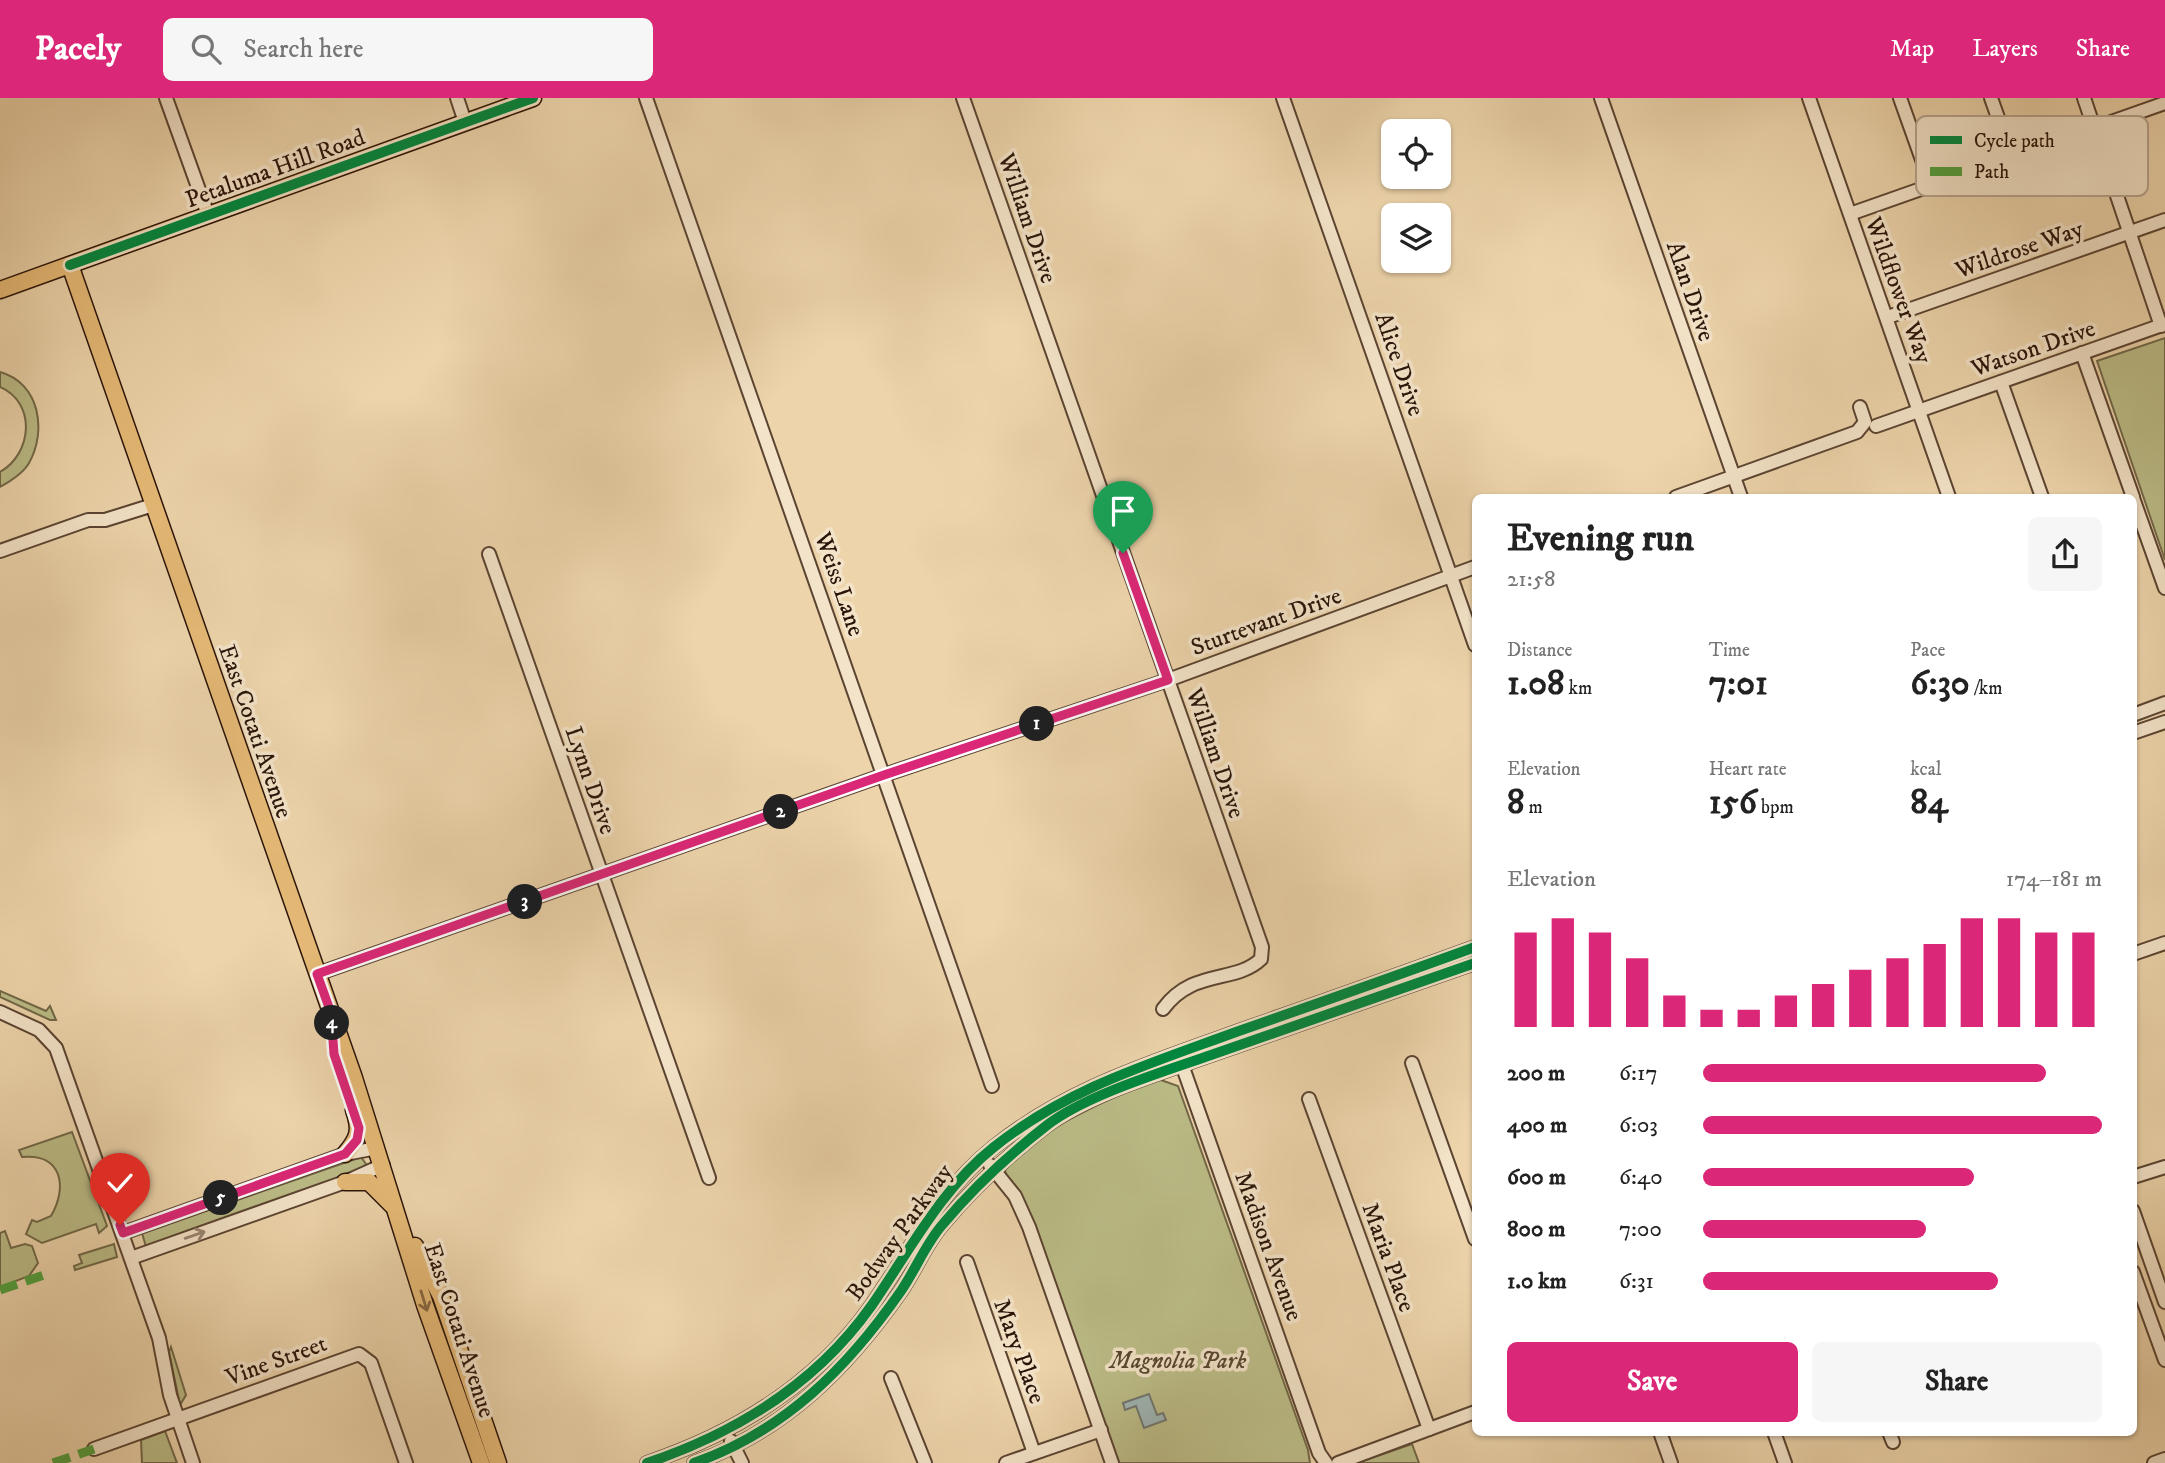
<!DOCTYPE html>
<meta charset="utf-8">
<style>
body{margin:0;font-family:"IM FELL DW Pica",serif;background:#f6f6f6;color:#222;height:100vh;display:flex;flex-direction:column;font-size:26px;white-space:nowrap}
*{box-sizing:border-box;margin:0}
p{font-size:23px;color:#767676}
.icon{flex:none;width:38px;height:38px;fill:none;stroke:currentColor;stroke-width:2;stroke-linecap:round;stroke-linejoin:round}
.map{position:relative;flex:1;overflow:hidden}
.drawer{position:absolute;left:1472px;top:396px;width:665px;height:942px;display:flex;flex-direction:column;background:#fff;border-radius:10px;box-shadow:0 2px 5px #0004}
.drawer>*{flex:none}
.tools{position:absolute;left:1381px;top:21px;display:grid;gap:14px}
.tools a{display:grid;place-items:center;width:70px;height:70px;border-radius:10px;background:#fff;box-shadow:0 2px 5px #0004;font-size:35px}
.pin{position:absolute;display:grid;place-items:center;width:60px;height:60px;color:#fff;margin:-72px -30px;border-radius:50% 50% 50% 0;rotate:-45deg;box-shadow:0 0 7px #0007}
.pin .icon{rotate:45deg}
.km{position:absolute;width:35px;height:35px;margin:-18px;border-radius:50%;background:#222;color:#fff;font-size:19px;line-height:35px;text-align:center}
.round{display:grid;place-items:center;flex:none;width:74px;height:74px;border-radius:10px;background:#f6f6f6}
.headline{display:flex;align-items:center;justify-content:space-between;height:119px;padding:0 35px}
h1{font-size:38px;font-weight:700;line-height:52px}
.metrics{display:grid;grid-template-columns:repeat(3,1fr);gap:10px;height:119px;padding:7px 35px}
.metrics div{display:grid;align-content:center}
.metrics b{font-size:35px;font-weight:700}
.metrics small{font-size:19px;font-weight:400}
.metrics p{font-size:19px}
.chart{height:196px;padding:14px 35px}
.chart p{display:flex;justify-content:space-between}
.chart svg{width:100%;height:126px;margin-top:7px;stroke:#db2777;stroke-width:6}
.button{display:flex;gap:14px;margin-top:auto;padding:14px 35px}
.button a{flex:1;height:80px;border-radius:10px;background:#db2777;color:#fff;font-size:28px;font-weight:700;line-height:80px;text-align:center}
.button a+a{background:#f6f6f6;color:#222}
ul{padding:0 35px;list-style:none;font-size:23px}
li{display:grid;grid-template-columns:112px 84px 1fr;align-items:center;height:52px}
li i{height:18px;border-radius:9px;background:#db2777}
header{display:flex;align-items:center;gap:42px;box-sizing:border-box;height:98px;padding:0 35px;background:#db2777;color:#fff}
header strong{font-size:33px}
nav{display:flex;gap:38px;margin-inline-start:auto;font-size:24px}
.search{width:490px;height:63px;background:#f6f6f6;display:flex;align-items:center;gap:18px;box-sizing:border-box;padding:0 24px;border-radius:10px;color:#767676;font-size:26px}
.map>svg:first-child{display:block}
</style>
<header>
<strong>Pacely</strong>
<div class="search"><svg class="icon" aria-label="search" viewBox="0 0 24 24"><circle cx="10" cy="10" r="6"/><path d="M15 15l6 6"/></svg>Search here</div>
<nav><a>Map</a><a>Layers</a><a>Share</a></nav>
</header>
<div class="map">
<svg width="2165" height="1365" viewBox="0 0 2165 1365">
<rect width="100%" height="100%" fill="#edd4ab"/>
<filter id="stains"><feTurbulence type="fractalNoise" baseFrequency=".00286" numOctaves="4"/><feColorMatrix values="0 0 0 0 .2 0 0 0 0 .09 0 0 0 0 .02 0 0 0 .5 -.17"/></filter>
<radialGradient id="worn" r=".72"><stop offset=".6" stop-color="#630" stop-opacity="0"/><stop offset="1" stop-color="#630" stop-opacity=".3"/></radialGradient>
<g fill="#bbbc87" stroke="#726848" stroke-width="2">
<polygon points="2165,240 2165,462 2097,263"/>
<path d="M0 274C40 285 47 333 29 365 24 374 9 384 0 389V374C32 356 37 305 0 289Z"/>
<polygon points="0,893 46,913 50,908 56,922 50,922 0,899"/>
<path d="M1158 981 1178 988 1308 1352 1310 1365H1114L1005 1073C1019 1039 1123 994 1158 981Z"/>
<path d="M72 1034 107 1128 99 1135 96 1126 42 1145 26 1136 32 1122 37 1124 51 1118C68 1089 62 1055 22 1059L19 1052Z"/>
<polygon points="361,1059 366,1066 363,1072 146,1149 142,1135"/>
<polygon points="5,1133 11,1150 25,1146 32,1148 38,1165 29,1178 0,1189 0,1135"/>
<polygon points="114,1146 117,1159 75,1172 74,1168 82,1165 79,1157"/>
<polygon points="171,1249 186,1297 180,1307 169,1254"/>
<polygon points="165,1333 177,1365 142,1365 141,1342"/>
<polygon points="1412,1346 1419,1365 1357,1365"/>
</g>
<polygon fill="#9eb5b5" stroke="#707570" stroke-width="2" points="1149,1296 1157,1317 1163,1315 1166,1322 1144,1330 1136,1308 1125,1312 1123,1305"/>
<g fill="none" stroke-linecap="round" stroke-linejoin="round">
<defs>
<g id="minor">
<polyline points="166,0 208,117"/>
<polyline points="457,0 465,24"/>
<polyline points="646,0 992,988"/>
<path d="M963 0 1262 849 1261 861C1235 886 1193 870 1163 911"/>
<polyline points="1283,0 1475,547"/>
<polyline points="1601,0 1741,399"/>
<polyline points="1809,0 1949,399"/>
<polyline points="1900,0 1931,87"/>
<polyline points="1991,0 2012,59"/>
<polyline points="2084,0 2161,228"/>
<polyline points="1850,116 2165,5"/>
<polyline points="1888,219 2165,122"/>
<polyline points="2082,255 2133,399"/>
<polyline points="2001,284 2042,399"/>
<polyline points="1876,328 2165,226"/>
<polyline points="1676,399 1857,334 1865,324 1860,309"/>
<polyline points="2133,400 2165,490"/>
<polyline points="0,453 88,422 105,422 153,407"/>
<polyline points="489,456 709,1080"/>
<polyline points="2133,617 2165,605"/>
<polyline points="2133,635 2165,624"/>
<polyline points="2133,856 2165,845"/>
<polyline points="317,876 884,677 1168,582 1475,469"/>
<polyline points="0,914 39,932 56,950 159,1240 170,1297 193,1365"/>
<polyline points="1180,961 1319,1355 1326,1365"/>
<polyline points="1412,965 1475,1141"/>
<polyline points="1309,1001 1429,1331"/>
<polyline points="990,1067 1015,1098 1029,1129 1112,1365"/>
<polyline points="2133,1079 2165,1069"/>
<polyline points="2133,1113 2165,1204"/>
<polyline points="123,1135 345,1056 377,1050"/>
<polyline points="131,1160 345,1084 383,1067"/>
<polyline points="967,1164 1034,1355"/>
<polyline points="2133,1174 2165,1262"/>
<polyline points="891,1280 925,1365"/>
<polyline points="1660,1334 1671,1365"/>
<polyline points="1774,1334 1785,1365"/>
<polyline points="1889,1334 1893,1344"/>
<polyline points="731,1343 742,1365"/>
<polyline points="94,1351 359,1256 371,1265 406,1365"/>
<path d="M647 1365C736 1335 817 1285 872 1207 910 1152 941 1091 994 1049 1068 990 1149 966 1236 934 1316 906 1396 878 1475 849"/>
<path d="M694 1365C785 1333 848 1269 901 1193 916 1171 926 1145 943 1126 973 1090 1010 1056 1046 1028 1086 997 1163 974 1211 957 1299 926 1387 895 1475 865"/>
<polyline points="1006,1365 1101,1332"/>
<polyline points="1338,1365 1475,1314"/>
<polyline points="2154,1365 2165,1361"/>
</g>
<g id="major">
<polyline points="70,167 354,980 425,1207 481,1365"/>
<polyline points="0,192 533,0"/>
<path d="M345 1056C359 1040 361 1032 354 1012"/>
<polyline points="345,1084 369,1084 392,1107"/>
<polyline points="415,1148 441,1198 498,1365"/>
</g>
</defs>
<use href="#minor" stroke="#5b4432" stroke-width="16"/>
<use href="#major" stroke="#2a1409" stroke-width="19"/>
<use href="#minor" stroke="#f3e3c8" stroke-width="12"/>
<use href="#major" stroke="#e6ba76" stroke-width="16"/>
<g stroke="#51a03e" stroke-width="9" stroke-dasharray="18 9" stroke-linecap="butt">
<polyline points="0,1192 44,1177"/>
<polyline points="53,1365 94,1351"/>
</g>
<defs>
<g id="cycleway">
<polyline points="70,167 533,0"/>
<path d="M647 1365C736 1335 817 1285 872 1207 910 1152 941 1091 994 1049 1068 990 1149 966 1236 934 1316 906 1396 878 1475 849"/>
<path d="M694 1365C785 1333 848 1269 901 1193 916 1171 926 1145 943 1126 973 1090 1010 1056 1046 1028 1086 997 1163 974 1211 957 1299 926 1387 895 1475 865"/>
</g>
</defs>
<use href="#cycleway" stroke="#f3e3c8" stroke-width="15"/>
<use href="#cycleway" stroke="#00873e" stroke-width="10"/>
</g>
<defs><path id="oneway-shaft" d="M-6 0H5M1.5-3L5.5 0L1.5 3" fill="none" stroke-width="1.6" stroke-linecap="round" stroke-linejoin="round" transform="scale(1.75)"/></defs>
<use stroke="#998672" href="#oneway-shaft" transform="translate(195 1137) rotate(-19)"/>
<use stroke="#886740" href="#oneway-shaft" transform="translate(424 1203) rotate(73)"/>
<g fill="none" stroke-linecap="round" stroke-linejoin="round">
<defs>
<polyline id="route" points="120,1127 123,1135 345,1056 357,1042 359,1030 334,956 331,915 317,876 884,677 1168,582 1123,455"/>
</defs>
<use href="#route" stroke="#fff" stroke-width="14"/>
<use href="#route" stroke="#db2777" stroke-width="9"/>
</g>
<g text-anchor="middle" stroke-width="7" stroke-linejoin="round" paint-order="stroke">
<g font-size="24" fill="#2a1409" stroke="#f3e3c8">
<text transform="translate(275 70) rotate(-20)" y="8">Petaluma Hill Road</text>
<text transform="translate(1028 120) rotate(71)" y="8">William Drive</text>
<text transform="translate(2019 151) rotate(-19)" y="8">Wildrose Way</text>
<text transform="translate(1899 192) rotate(70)" y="8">Wildflower Way</text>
<text transform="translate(1691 193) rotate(71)" y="8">Alan Drive</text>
<text transform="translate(2033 250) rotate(-19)" y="8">Watson Drive</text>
<text transform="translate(1400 266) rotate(71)" y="8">Alice Drive</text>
<text transform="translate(840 486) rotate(71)" y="8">Weiss Lane</text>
<text transform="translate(1266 523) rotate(-20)" y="8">Sturtevant Drive</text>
<text transform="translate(256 633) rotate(71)" y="8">East Cotati Avenue</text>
<text transform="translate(1216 655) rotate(71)" y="8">William Drive</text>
<text transform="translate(591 682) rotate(71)" y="8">Lynn Drive</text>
<text transform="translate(899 1134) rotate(-54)" y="8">Bodway Parkway</text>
<text transform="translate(1269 1148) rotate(70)" y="8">Madison Avenue</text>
<text transform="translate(1389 1159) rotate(70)" y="8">Maria Place</text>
<text transform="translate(460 1232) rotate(72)" y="8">East Cotati Avenue</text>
<text transform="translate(1020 1253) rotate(70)" y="8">Mary Place</text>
<text transform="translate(276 1262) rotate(-20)" y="8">Vine Street</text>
</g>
<g font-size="24" font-style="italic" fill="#56462f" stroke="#f3e3c8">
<text x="1178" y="1270">Magnolia Park</text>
</g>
</g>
<rect x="1916" y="18" width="232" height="80" rx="10" fill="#f3e3c8" stroke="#b7a58f" stroke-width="2"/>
<rect x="1930" y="38" width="32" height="8" fill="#00873e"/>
<rect x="1930" y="69" width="32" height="9" fill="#51a03e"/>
<g font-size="19" fill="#2a1409">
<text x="1974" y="49">Cycle path</text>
<text x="1974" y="80">Path</text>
</g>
<rect width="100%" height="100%" filter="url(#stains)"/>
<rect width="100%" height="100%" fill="url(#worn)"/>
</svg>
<div class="tools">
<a><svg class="icon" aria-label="locate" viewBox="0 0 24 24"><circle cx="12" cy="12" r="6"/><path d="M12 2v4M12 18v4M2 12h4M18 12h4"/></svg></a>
<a><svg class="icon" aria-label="layers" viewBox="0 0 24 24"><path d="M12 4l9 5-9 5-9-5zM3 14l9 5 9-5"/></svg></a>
</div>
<div class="pin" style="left:1123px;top:455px;background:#1e9e55"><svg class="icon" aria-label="arrive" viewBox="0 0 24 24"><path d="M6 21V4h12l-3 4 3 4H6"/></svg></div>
<div class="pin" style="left:120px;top:1127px;background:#d93025"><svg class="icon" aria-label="check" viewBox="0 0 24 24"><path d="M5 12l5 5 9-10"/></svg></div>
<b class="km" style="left:1037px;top:626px">1</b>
<b class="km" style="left:781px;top:714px">2</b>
<b class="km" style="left:525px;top:804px">3</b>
<b class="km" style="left:332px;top:925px">4</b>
<b class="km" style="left:221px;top:1100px">5</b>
<section class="drawer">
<div class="headline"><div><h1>Evening run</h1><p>21:58</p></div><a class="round"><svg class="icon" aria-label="share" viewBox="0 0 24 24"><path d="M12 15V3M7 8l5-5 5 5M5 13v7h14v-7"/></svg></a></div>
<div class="metrics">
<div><p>Distance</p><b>1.08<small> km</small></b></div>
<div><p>Time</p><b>7:01</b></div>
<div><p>Pace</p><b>6:30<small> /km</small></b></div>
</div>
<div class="metrics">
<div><p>Elevation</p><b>8<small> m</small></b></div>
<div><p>Heart rate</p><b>156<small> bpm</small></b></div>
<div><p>kcal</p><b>84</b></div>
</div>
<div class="chart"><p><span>Elevation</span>174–181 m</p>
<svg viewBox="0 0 160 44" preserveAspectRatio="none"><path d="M5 44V11M15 44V6M25 44V11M35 44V20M45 44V33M55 44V38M65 44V38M75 44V33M85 44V29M95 44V24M105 44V20M115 44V15M125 44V6M135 44V6M145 44V11M155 44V11"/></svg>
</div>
<ul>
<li><b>200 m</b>6:17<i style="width:86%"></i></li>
<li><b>400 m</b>6:03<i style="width:100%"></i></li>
<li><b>600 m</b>6:40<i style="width:68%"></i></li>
<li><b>800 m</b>7:00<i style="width:56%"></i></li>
<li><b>1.0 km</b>6:31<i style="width:74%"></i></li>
</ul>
<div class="button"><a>Save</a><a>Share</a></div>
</section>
</div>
